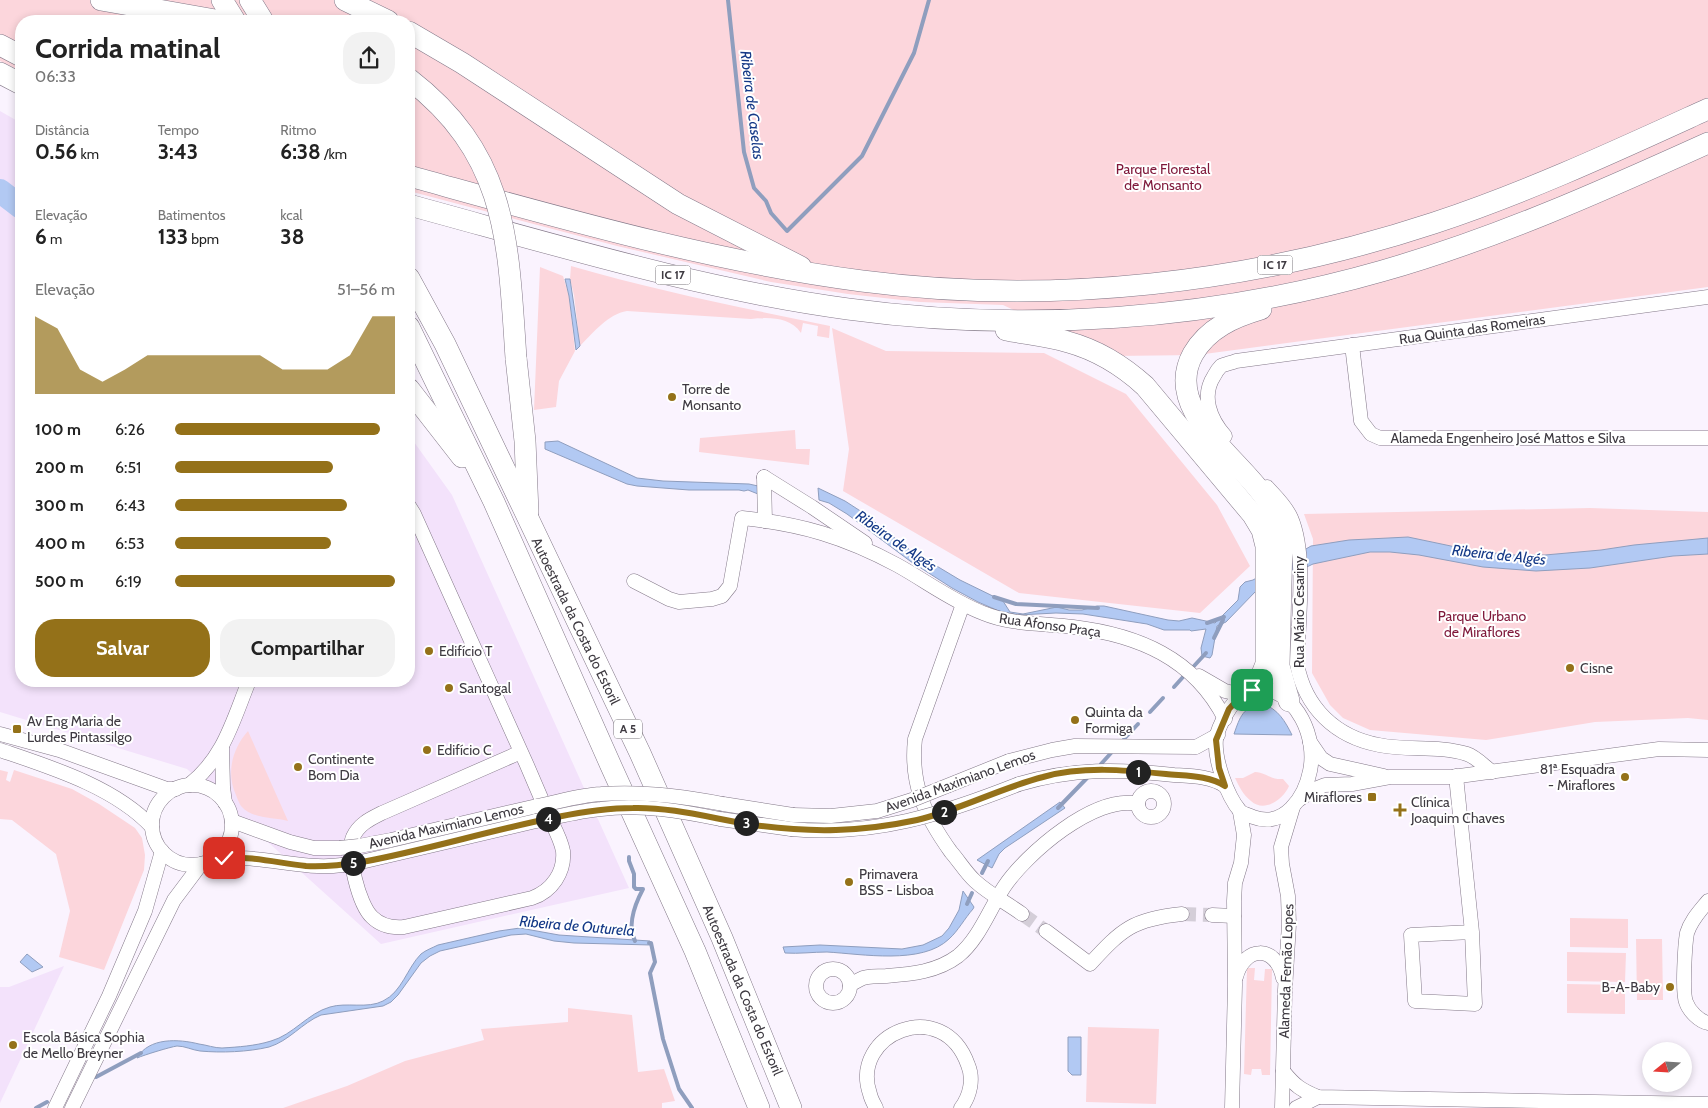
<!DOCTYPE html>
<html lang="pt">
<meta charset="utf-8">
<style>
body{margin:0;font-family:Cabin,sans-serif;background:#f2f2f2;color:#222;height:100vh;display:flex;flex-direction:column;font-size:19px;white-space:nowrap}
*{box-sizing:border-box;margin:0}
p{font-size:16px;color:#767676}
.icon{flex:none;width:28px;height:28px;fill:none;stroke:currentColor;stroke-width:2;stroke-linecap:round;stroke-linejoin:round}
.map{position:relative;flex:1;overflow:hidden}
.side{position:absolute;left:15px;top:15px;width:400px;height:672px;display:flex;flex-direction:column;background:#fff;border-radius:20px;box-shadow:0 2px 8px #0003}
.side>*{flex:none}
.needle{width:32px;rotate:252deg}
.fabs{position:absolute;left:1642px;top:1042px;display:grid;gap:10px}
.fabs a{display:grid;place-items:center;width:50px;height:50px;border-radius:50%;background:#fff;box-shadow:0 2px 8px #0003;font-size:25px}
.pin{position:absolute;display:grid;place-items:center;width:42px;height:42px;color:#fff;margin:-21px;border-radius:10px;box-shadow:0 2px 8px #0006}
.km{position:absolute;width:25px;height:25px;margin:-12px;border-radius:50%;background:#222;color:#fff;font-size:14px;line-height:25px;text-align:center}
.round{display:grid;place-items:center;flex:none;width:52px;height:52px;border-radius:20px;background:#f2f2f2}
.summary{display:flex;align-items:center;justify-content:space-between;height:85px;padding:0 20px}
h1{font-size:28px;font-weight:800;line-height:38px}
.figures{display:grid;grid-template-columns:repeat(3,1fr);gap:8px;height:85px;padding:5px 20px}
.figures div{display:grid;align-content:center}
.figures b{font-size:21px;font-weight:800}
.figures small{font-size:14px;font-weight:400}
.figures p{font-size:14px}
.chart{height:140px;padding:10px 20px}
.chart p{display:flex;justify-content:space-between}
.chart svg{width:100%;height:90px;margin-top:5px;fill:#947119;opacity:.7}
.action{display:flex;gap:10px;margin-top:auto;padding:10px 20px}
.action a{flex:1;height:58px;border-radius:20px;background:#947119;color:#fff;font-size:20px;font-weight:800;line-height:58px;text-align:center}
.action a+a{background:#f2f2f2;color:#222}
ul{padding:0 20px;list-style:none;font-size:16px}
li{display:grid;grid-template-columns:80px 60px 1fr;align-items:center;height:38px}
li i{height:12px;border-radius:6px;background:#947119}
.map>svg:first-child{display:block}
</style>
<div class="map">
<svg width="1708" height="1108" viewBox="0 0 1708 1108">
<rect width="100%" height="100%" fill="#faf3fe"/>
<g fill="#f3e2fb">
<polygon points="0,111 21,123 21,681 409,681 409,435 452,495 629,888 381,944 187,769 0,712"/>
<polygon points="64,966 0,1103 0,987 9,987"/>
</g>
<g fill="#fcd6dc">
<polygon points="0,0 1708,0 1708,287 1197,355 1114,356 1003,305 920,302 848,294 771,282 617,246 409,191 409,21 21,21 21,71 0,61"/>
<polygon points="0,185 21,202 21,216 0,199"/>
<path d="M571 266C657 291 743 308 830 326L829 338 817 336 818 326 803 323 801 333C790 317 769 317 751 319L627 311C608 314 594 332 580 346L574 295 570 279Z"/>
<polygon points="540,267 563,276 569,296 575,351 559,381 556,407 534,410"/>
<polygon points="832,328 886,351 1044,353 1126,394 1217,505 1250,566 1200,613 1019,593 843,491 849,449"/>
<polygon points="795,430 796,449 810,449 809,465 699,452 700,438"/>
<polygon points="1590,508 1708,512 1708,720 1688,718 1595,722 1486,740 1370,730 1343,718 1330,705 1312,673 1313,539 1304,514"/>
<path d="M248 731 288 821C273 817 252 819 241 806 239 803 237 798 236 795 226 773 232 749 248 731Z"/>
<polygon points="0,770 8,772 6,780 10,782 14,770 72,789 99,804 135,828 142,838 145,855 144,870 104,970 59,957 70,911 56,854 12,820 0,819"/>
<path d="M1255 772C1267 773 1271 780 1283 779L1289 786C1283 800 1264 813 1251 801 1243 795 1239 786 1235 778H1243Z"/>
<polygon points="1570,918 1628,919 1628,948 1570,947"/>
<polygon points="1636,939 1662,939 1663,1000 1637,1000"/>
<polygon points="1567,952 1626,953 1625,982 1567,981"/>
<polygon points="1247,968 1255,968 1254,980 1264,981 1265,969 1272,969 1270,1075 1262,1075 1261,1069 1252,1069 1251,1075 1244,1074"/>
<polygon points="1567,984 1625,985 1625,1014 1567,1013"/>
<polygon points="568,1008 632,1015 638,1072 664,1069 675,1101 662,1103 662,1108 283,1108 347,1086 405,1061 484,1040 481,1029 568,1022"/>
<polygon points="1088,1027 1159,1029 1156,1104 1086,1102"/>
</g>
<g fill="#b2c9f3" stroke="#8f9ebe">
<polygon points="565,279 570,279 580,346 576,350 569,296"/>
<polygon points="558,441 637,478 663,481 749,484 758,486 758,494 748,490 744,491 739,490 689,490 637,486 627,484 545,449 545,442"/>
<polygon points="818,488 845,501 862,512 910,550 960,580 1003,601 1010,612 1023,614 1057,607 1069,610 1082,610 1097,606 1104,606 1168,620 1179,621 1192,618 1215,623 1238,600 1240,587 1245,582 1253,580 1311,546 1349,540 1408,537 1470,550 1511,555 1545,555 1601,550 1634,545 1708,538 1708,554 1673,556 1590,568 1536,571 1483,567 1419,555 1390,552 1370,552 1313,564 1256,591 1226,622 1217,626 1212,655 1210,658 1202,656 1201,648 1206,629 1191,631 1190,630 1164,630 1147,624 1083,614 1056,613 1018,615 999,611 978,602 952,588 910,561 847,514 829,503 819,500"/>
<path d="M1263 704C1278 709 1285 721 1292 735L1234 734C1240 717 1243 706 1263 704Z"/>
<polygon points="1060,802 1065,808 1005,848 999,854 992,868 977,860"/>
<path d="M963 891 974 907 973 909C965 918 958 931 949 939 922 965 862 954 827 952 813 952 799 954 785 953L783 947 820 945 902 949 923 945 942 936 949 928 959 910Z"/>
<path d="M520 928 559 935 650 941 651 945 574 943 554 941 526 934 511 935 440 951 430 956 421 963 398 995 391 1002 383 1006 321 1015C302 1023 289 1041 269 1047 248 1052 221 1053 200 1051 192 1050 185 1046 177 1046 170 1047 144 1055 137 1058 149 1037 179 1039 199 1044 207 1045 214 1048 222 1048 238 1047 255 1046 271 1041 293 1035 308 1013 330 1007 346 1002 368 1009 383 1001 402 992 407 968 421 954 426 950 432 948 438 945L499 931Z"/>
<polygon points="27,954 43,967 32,972 20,962"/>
<polygon points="1068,1037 1081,1037 1081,1075 1072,1075 1068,1071"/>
</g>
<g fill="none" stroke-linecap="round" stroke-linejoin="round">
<g stroke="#8f9ebe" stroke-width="4">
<polyline points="728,0 744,152 754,188 766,201 771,213 787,231 862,156 914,53 929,0"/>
<polyline points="994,597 1016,604 1098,608"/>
<polyline points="1207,623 1224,617"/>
<polyline points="1214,638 1223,620"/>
<polyline points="1194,666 1206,653"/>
<polyline points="1174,687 1183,677"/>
<polyline points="1150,712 1163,698"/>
<polyline points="1124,739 1138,724"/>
<polyline points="1101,764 1111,753"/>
<polyline points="1058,808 1087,778"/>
<path d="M629 857V861L634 874V887L636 889H643C635 904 627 925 635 941"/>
<polyline points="982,873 988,861"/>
<polyline points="967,904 972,893"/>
<polyline points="649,943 651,943 655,962 650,973 663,1039 679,1089 692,1108"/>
<polyline points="96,1077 141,1053"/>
<polyline points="36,1108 47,1102"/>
</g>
<polyline stroke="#b2c9f3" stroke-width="24" points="0,191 21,207"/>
<g stroke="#d4ced8" stroke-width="14" stroke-dasharray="14 7" stroke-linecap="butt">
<polyline points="1022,914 1046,931"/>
<polyline points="1182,914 1212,915"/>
</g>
<defs>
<g id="minor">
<polyline points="1352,345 1361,421 1371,434 1380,438 1708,438"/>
<path d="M1225 436C1210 419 1201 396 1214 376 1216 372 1218 369 1221 366 1225 364 1231 363 1236 361L1708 297"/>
<polyline points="764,477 812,507 865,543"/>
<polyline points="764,477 765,521"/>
<path d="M1267 487C1276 497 1286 506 1291 518 1307 555 1298 623 1297 664 1305 708 1336 737 1379 745 1408 751 1438 745 1467 754 1476 757 1484 766 1492 772"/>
<path d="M409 506 414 514C451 597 489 680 526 763 534 782 542 800 550 819 555 829 561 840 563 851 565 872 552 891 532 898L404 927C392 928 381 926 372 917 359 905 346 854 353 837 359 824 370 819 382 813L521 752"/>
<path d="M634 581 669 599 679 602 712 599 722 596 730 586 742 518C801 524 845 537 897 565 926 581 952 601 983 613 1012 625 1042 623 1073 627 1138 635 1194 658 1225 719"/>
<path d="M963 604 915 739C910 784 925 816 951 852 959 861 966 873 975 881 989 894 1007 903 1022 914"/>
<polyline points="1199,676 1225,691 1242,695"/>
<path d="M1261 688C1298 693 1317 738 1310 771 1305 797 1284 829 1253 817 1249 815 1243 814 1240 811 1227 796 1214 759 1216 739 1218 726 1232 701 1243 694 1249 691 1255 690 1261 688Z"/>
<polyline points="0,734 59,750 167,789 176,789"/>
<polyline points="1310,742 1321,758 1330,764 1384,776"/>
<polyline points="222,748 223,787 225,803"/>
<path d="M0 750C50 767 115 787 152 827"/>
<polyline points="1009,761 1052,750 1075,746 1196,747 1218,735"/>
<polyline points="1456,776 1472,932 1475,1004 1415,1001 1411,935 1472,932"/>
<path d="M1019 784C1073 768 1118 769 1174 775 1190 776 1211 776 1225 786"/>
<path d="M189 785C224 758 233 720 249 681"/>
<circle cx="192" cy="825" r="40"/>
<circle cx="1151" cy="804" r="13"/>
<polyline points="1300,799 1315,789 1325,785 1352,784 1390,777 1452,777 1659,749 1708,750"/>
<polyline points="723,804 793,815"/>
<polyline points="720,819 791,829"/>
<polyline points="232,821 290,842 314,848 340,848"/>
<polyline points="359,846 391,840 537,806"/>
<path d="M210 861C255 851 297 871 342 865"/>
<polyline points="361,862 536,821"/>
<path d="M1708 901C1700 911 1691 920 1687 933 1685 944 1682 992 1686 1002 1689 1011 1699 1021 1708 1023"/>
<polyline points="1212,915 1234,916"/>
<path d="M1046 931 1090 964C1122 929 1133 919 1182 914"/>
<circle cx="833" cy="986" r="17"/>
<path d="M1236 977C1244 946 1276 944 1283 978"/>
<path d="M850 985C854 983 858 980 863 978 870 976 879 976 886 976 911 974 937 972 958 956 979 939 989 910 1004 887 1026 854 1095 794 1138 804"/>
<path d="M1283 1071C1295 1086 1301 1090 1318 1097L1708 1104"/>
<polyline points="55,1108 109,996 145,911 162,851"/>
<polyline points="72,1108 174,900 201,864"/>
<path d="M876 1108C874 1104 871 1099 870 1094 849 1034 943 994 968 1065 974 1079 970 1096 961 1108"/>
<polyline points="1232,1108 1235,985 1234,901 1235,883 1241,863 1244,835 1240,812"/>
<polyline points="1282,1108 1285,990 1289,924 1288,896 1282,864 1281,847 1293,807"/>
<polyline points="1296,1108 1318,1097"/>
</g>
<g id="highway">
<polyline points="101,0 221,21"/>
<polyline points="222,0 235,21"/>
<polyline points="250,0 263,21"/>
<polyline points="345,0 388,21"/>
<polyline points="409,32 462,63 678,204 801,267"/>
<polyline points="0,45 21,56"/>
<polyline points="0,73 21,84"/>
<path d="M409 176C558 217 708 261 862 281 1053 306 1252 283 1434 223 1528 192 1618 150 1708 109"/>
<path d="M409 205C553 244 699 289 848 309 1024 333 1211 320 1382 271 1495 239 1602 191 1708 143"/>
<polyline points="409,278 445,344 640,753 722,938 791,1108"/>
<path d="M1261 309C1234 317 1208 328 1193 354 1162 410 1240 459 1266 499 1275 512 1279 525 1282 541L1279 666 1289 701"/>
<polyline points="409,327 494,502 611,766 695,951 759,1108"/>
<path d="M1006 330C1026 334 1048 336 1068 342 1097 350 1123 366 1145 386L1253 515 1262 530 1266 546V664L1260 679 1251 690"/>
<polyline points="516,358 525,441 528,512"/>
<polyline points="409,389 462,457"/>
</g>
</defs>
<use href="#minor" stroke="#837888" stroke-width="15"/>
<use href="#highway" stroke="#837888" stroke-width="22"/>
<use href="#minor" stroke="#fff" stroke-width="14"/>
<use href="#highway" stroke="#fff" stroke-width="21"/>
<defs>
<g id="minor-bridge">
<path d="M537 806C558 802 580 795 601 794 643 791 683 796 723 804"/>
<polyline points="793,815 831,816 877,811 912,800 1009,761"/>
<path d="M536 821C557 817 579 811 601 809 641 804 681 811 720 819"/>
<path d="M791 829C874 837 943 814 1019 784"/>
<polyline points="340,848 359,846"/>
<polyline points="342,865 361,862"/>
</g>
<path id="highway-bridge" d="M409 79C509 156 508 243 516 358"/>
</defs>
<use href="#minor-bridge" stroke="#837888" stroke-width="15" stroke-linecap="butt"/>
<use href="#highway-bridge" stroke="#837888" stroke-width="22" stroke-linecap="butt"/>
<use href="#minor-bridge" stroke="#fff" stroke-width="14"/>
<use href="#highway-bridge" stroke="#fff" stroke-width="21"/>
</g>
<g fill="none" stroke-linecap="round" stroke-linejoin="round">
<defs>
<path id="route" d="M224 858C252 856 278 863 306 866 325 867 343 865 362 862 427 850 491 830 557 817 582 812 607 808 633 808 674 807 714 819 754 825 811 833 861 832 917 820 960 810 1000 788 1043 777 1082 766 1126 770 1166 774 1184 776 1209 775 1225 786L1219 768 1216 740 1229 709 1242 695 1252 690"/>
</defs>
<use href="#route" stroke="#fff" stroke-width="10"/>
<use href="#route" stroke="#947119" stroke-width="6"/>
</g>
<g fill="#947119" stroke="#fff" stroke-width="2">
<circle cx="672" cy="397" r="5"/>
<circle cx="429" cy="651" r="5"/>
<circle cx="1570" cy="668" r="5"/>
<circle cx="449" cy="688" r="5"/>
<circle cx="1075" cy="720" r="5"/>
<rect x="12" y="724" width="10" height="10" rx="2.5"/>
<circle cx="427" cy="750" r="5"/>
<circle cx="298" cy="767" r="5"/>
<circle cx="1625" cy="777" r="5"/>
<rect x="1367" y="792" width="10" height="10" rx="2.5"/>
<path d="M1397.5 802.5h5v5h5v5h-5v5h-5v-5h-5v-5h5z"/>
<circle cx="849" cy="882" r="5"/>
<circle cx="1670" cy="987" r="5"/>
<circle cx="13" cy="1045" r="5"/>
</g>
<g text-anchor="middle" stroke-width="4" stroke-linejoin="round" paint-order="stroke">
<g fill="#fff" stroke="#78757a" stroke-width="1">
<rect x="1257.5" y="255.5" width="35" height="19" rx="4"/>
<rect x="655.5" y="265.5" width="35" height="19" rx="4"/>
<rect x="614" y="719.5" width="28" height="19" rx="4"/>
</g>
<g font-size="12" font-weight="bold" fill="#3e3a41">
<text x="1275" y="269">IC 17</text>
<text x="673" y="279">IC 17</text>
<text x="628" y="733">A 5</text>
</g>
<g font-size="14" fill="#7f183a" stroke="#fff">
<text x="1163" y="174">Parque Florestal<tspan x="1163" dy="16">de Monsanto</tspan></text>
<text x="1482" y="621">Parque Urbano<tspan x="1482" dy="16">de Miraflores</tspan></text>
</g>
<g font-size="14" fill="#3e3a41" stroke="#fff">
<text transform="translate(1472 329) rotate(-8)" y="5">Rua Quinta das Romeiras</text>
<text x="1508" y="443">Alameda Engenheiro José Mattos e Silva</text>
<text transform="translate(1299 612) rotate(-90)" y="5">Rua Mário Cesariny</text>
<text transform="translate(576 621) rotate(64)" y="5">Autoestrada da Costa do Estoril</text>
<text transform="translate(1050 625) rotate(8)" y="5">Rua Afonso Praça</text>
<text transform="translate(960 781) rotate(-20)" y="5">Avenida Maximiano Lemos</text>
<text transform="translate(446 826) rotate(-13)" y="5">Avenida Maximiano Lemos</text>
<text transform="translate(1286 971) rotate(-88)" y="5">Alameda Fernão Lopes</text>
<text transform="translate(743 990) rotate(67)" y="5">Autoestrada da Costa do Estoril</text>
</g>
<g font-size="14" fill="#3e3a41" stroke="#fff" text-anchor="start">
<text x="682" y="394">Torre de<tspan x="682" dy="16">Monsanto</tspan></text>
<text x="439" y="656">Edifício T</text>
<text x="1580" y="673">Cisne</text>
<text x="459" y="693">Santogal</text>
<text x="1085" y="717">Quinta da<tspan x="1085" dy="16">Formiga</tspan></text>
<text x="27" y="726">Av Eng Maria de<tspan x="27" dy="16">Lurdes Pintassilgo</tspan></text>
<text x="437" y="755">Edifício C</text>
<text x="308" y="764">Continente<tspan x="308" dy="16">Bom Dia</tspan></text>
<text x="1615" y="774" text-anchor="end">81ª Esquadra<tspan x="1615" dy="16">- Miraflores</tspan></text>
<text x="1362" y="802" text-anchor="end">Miraflores</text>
<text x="1411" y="807">Clínica<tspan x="1411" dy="16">Joaquim Chaves</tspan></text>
<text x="859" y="879">Primavera<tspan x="859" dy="16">BSS - Lisboa</tspan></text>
<text x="1660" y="992" text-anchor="end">B-A-Baby</text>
<text x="23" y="1042">Escola Básica Sophia<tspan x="23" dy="16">de Mello Breyner</tspan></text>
</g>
<g font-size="15" font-style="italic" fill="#143987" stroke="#fff">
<text transform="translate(752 105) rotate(83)" y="5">Ribeira de Caselas</text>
<text transform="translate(896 541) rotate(35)" y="5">Ribeira de Algés</text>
<text transform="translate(1499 555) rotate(6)" y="5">Ribeira de Algés</text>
<text transform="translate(577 926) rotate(5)" y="5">Ribeira de Outurela</text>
</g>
</g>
</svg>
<div class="fabs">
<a><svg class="needle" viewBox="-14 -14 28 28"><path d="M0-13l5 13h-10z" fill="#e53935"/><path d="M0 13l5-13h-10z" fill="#767676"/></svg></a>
</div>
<div class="pin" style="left:1252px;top:690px;background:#1e9e55"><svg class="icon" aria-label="arrive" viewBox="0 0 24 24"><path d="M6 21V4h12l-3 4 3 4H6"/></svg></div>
<div class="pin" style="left:224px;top:858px;background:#d93025"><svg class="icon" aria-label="check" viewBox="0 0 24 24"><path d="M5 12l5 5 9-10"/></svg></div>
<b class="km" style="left:1138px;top:772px">1</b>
<b class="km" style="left:944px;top:812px">2</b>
<b class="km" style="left:746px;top:823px">3</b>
<b class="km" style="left:548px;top:819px">4</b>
<b class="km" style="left:353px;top:863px">5</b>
<section class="side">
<div class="summary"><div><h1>Corrida matinal</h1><p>06:33</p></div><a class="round"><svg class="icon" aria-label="share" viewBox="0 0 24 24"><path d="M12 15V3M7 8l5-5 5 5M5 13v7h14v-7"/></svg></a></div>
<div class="figures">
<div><p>Distância</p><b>0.56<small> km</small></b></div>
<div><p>Tempo</p><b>3:43</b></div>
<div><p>Ritmo</p><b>6:38<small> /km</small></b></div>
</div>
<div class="figures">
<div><p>Elevação</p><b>6<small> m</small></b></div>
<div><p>Batimentos</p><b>133<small> bpm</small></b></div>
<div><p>kcal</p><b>38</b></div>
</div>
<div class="chart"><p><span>Elevação</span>51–56 m</p>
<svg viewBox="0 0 160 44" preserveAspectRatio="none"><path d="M0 44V6L10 12L20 32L30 38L40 32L50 25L60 25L70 25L80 25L90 25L100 25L110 32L120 32L130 32L140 25L150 6L160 6V44z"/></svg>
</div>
<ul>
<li><b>100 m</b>6:26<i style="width:93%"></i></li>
<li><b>200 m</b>6:51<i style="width:72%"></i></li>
<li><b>300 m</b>6:43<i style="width:78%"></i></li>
<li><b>400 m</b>6:53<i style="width:71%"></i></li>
<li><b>500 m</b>6:19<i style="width:100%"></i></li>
</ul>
<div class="action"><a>Salvar</a><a>Compartilhar</a></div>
</section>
</div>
